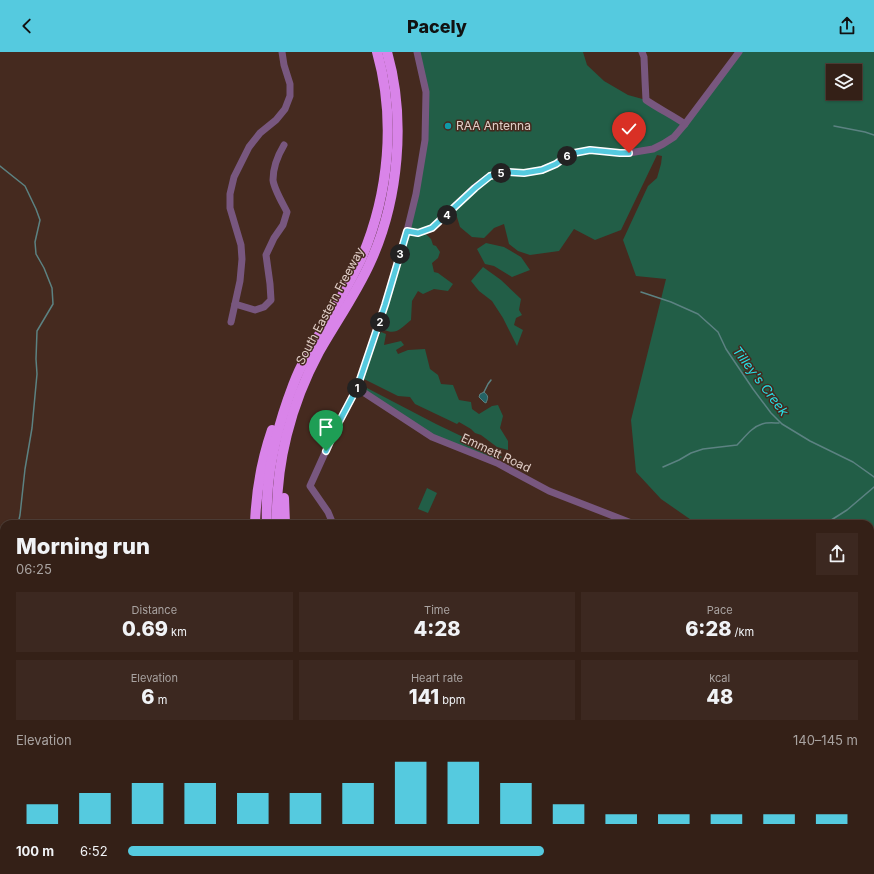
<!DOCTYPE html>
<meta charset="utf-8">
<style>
body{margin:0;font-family:Inter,sans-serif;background:#3c2820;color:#f1f3f6;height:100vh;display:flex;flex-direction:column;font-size:15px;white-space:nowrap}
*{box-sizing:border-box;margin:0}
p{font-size:13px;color:#a9a3a1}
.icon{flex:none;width:22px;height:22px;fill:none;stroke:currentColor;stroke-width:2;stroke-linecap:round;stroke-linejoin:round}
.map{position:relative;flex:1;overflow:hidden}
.panel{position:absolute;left:0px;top:468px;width:874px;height:354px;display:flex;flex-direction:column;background:#342017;border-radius:12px 12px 0 0;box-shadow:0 1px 3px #0004,0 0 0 1px #4e3e36}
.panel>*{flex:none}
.controls{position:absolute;left:826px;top:12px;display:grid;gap:8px}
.controls a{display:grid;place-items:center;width:36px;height:36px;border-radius:0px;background:#342017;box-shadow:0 1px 3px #0004,0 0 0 1px #4e3e36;font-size:20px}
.pin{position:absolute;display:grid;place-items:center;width:34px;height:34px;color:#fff;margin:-41px -17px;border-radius:50% 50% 50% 0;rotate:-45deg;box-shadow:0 0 4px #0007}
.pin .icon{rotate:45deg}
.km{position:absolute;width:20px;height:20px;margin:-10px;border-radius:50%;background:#222;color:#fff;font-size:11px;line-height:20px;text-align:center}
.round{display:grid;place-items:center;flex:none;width:42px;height:42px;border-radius:0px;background:#3c2820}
.summary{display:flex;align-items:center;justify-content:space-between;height:68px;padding:0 16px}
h1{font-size:22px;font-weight:800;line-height:30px}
.figures{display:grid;grid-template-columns:repeat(3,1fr);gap:6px;height:68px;padding:4px 16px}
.figures div{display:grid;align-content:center;border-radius:0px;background:#3c2820;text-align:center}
.figures b{font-size:20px;font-weight:800}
.figures small{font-size:11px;font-weight:400}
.figures p{font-size:11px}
.chart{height:112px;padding:8px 16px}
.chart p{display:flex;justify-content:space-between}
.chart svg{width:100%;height:72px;margin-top:4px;stroke:#55cadf;stroke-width:6}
ul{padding:0 16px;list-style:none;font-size:13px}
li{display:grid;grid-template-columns:64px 48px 1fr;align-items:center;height:30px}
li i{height:10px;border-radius:5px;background:#55cadf}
header{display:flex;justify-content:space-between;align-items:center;height:52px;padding:0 16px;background:#55cadf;color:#111;font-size:18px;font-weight:800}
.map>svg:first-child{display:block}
</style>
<header><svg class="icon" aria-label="back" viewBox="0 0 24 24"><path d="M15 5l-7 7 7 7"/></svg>Pacely<svg class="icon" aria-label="share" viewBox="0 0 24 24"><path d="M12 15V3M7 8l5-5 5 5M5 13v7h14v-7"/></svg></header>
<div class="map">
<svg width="874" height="822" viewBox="0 0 874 822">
<rect width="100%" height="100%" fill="#452a1f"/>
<g fill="#225e47" fill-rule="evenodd">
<path d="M417 0H583L587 13 604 29 628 43 646 48 685 72 740 0H874V600L870 610V472H697L661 447 636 420 631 368 666 227 636 224 623 188 648 134 657 126 661 112 662 104 657 103 621 178 595 188 574 177 559 199 530 203 518 199 509 192 504 172 494 176 484 186 472 185 460 175 457 165 451 155 424 180 431 187 433 193 436 194 440 200 438 206 432 211 434 220 438 221 453 232 448 239 434 237 423 242 418 239 412 249 411 268C398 279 394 285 378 274L407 179 425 88V36ZM833 19H855V41H833Z"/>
<polygon points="486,191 504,195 521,205 530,218 512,225 494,214 485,212 477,197"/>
<polygon points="483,215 501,228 521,247 519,258 522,263 516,266 514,273 523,278 517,294 503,266 492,249 479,239 471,229"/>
<polygon points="381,280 386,282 384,293 401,289 404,293 396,298 398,302 408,298 425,297 430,317 438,323 441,332 453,333 459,348 471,350 472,357 479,362 492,354 498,353 503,364 500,376 508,389 508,398 497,395 481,383 475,381 471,377 459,370 457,372 415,352 410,345 398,344 366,328 360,327"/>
<polygon points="365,335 436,372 482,394 502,405 494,410 432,385 363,340"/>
<polygon points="427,436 437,441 428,461 418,457"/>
<polygon points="870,648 874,649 874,822 577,822 577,818 620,818 621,820 625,822 627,819 626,818 870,818"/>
</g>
<path fill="#246265" stroke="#5c8282" d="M484 340C489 344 488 346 486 351L484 350 479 345 480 342Z"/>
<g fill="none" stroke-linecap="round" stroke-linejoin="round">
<g stroke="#5c8282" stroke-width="1.5">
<polyline points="834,74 865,80 874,83"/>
<polyline points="0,114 25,134 36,157 40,168 35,190 36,202 44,216 52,236 53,252 37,279 36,307 37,322 32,376 25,417 20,463 18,472"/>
<polyline points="641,240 671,250 698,262 718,280 726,297 753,337 771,361 782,372 810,389 853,410 874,425"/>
<polyline points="484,340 488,332 491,328"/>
<path d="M663 415 679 408 691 401 703 397 737 393C745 385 752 375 762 372 767 370 774 371 779 371"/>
<polyline points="825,472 847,458 874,435"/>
<polyline points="4,533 2,547 4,585"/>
<polyline points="870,539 874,536"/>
<polyline points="0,605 4,592"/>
<polyline points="0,764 4,775"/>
<polyline points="0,778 4,779"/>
<polyline points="37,818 38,822"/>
<polyline points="487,818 492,822"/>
</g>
<g stroke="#78577f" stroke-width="7">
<path d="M642 0 644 5 645 28 646 48C659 57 672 63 685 72"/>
<polyline points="407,179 418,181 432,176 475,135 490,124 508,120 524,121 541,118 556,112 567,104 574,101 590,98 620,101 629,101 653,97 663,92 674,85 685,72 739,0"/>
<path d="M235 252 255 258 264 255 271 248 270 232 266 203 274 186 283 173 287 160C283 152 274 137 273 128 273 116 278 103 284 93"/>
<polyline points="231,270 240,229 242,207 241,193 230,156 230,142 234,125 249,95 260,81 276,68 285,57 290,44 290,32 284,13 282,0"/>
<polyline points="357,336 432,385 497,411 549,439 634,472"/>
<polyline points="333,472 328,460 310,434 338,372 357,336 385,253 407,179 416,142 425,88 426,40 417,0"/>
<polyline points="870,673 874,673"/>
</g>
<g stroke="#d984e9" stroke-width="10">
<polyline points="284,446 285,472"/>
<path d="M255 472C256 442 262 407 272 378"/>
<path d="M267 472C265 430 274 387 288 347 292 336 296 324 302 313 321 277 345 243 362 205 389 141 396 67 377 0"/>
<path d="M277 472C275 412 291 352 319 300 336 270 356 242 370 211 399 148 406 66 387 0"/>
<polyline points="386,818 390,822"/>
<polyline points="400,818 403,822"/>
<polyline points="511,818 516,822"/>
<polyline points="528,818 533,822"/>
</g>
</g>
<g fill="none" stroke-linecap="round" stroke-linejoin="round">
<defs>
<polyline id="route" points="326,399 338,372 357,336 385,253 407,179 418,181 432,176 475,136 490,124 508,120 524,121 542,118 556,112 567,104 574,101 590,98 620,101 629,101"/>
</defs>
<use href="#route" stroke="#fff" stroke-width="8"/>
<use href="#route" stroke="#55cadf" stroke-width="5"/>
</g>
<circle fill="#0f9aa8" stroke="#452a1f" stroke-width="1.5" cx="448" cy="74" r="4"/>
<g text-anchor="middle" stroke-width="3" stroke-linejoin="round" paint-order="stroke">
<g font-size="12" fill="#e0cec7" stroke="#452a1f" text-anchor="start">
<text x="456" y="78">RAA Antenna</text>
</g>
<g font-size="12" fill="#e0cec7" stroke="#452a1f">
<text transform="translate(330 254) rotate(-62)" y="4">South Eastern Freeway</text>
<text transform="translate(496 401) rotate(25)" y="4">Emmett Road</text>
</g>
<g font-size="13" font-style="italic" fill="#26e0e6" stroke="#452a1f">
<text transform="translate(761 329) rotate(53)" y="5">Tilley's Creek</text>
</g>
</g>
</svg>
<div class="controls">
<a><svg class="icon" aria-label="layers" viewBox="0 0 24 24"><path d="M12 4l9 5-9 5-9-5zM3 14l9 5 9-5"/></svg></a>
</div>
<div class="pin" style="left:326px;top:399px;background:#1e9e55"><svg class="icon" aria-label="arrive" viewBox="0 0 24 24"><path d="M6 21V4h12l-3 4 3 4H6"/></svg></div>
<div class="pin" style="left:629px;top:101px;background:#d93025"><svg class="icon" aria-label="check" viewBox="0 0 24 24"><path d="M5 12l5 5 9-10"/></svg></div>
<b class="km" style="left:357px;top:336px">1</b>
<b class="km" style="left:380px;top:270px">2</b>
<b class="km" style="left:400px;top:202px">3</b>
<b class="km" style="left:447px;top:163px">4</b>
<b class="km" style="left:501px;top:121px">5</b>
<b class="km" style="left:567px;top:104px">6</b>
<section class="panel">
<div class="summary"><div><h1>Morning run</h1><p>06:25</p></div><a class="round"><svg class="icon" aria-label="share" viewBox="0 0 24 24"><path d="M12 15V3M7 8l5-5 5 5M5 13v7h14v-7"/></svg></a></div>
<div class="figures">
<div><p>Distance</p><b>0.69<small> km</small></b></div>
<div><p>Time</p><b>4:28</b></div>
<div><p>Pace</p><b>6:28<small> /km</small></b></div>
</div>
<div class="figures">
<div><p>Elevation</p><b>6<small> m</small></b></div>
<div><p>Heart rate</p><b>141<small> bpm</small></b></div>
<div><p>kcal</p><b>48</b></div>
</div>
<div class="chart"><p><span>Elevation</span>140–145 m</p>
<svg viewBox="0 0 160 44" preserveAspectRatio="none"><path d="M5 44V32M15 44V25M25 44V19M35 44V19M45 44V25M55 44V25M65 44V19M75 44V6M85 44V6M95 44V19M105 44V32M115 44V38M125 44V38M135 44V38M145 44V38M155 44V38"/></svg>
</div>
<ul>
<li><b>100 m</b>6:52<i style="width:57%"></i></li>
</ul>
</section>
</div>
